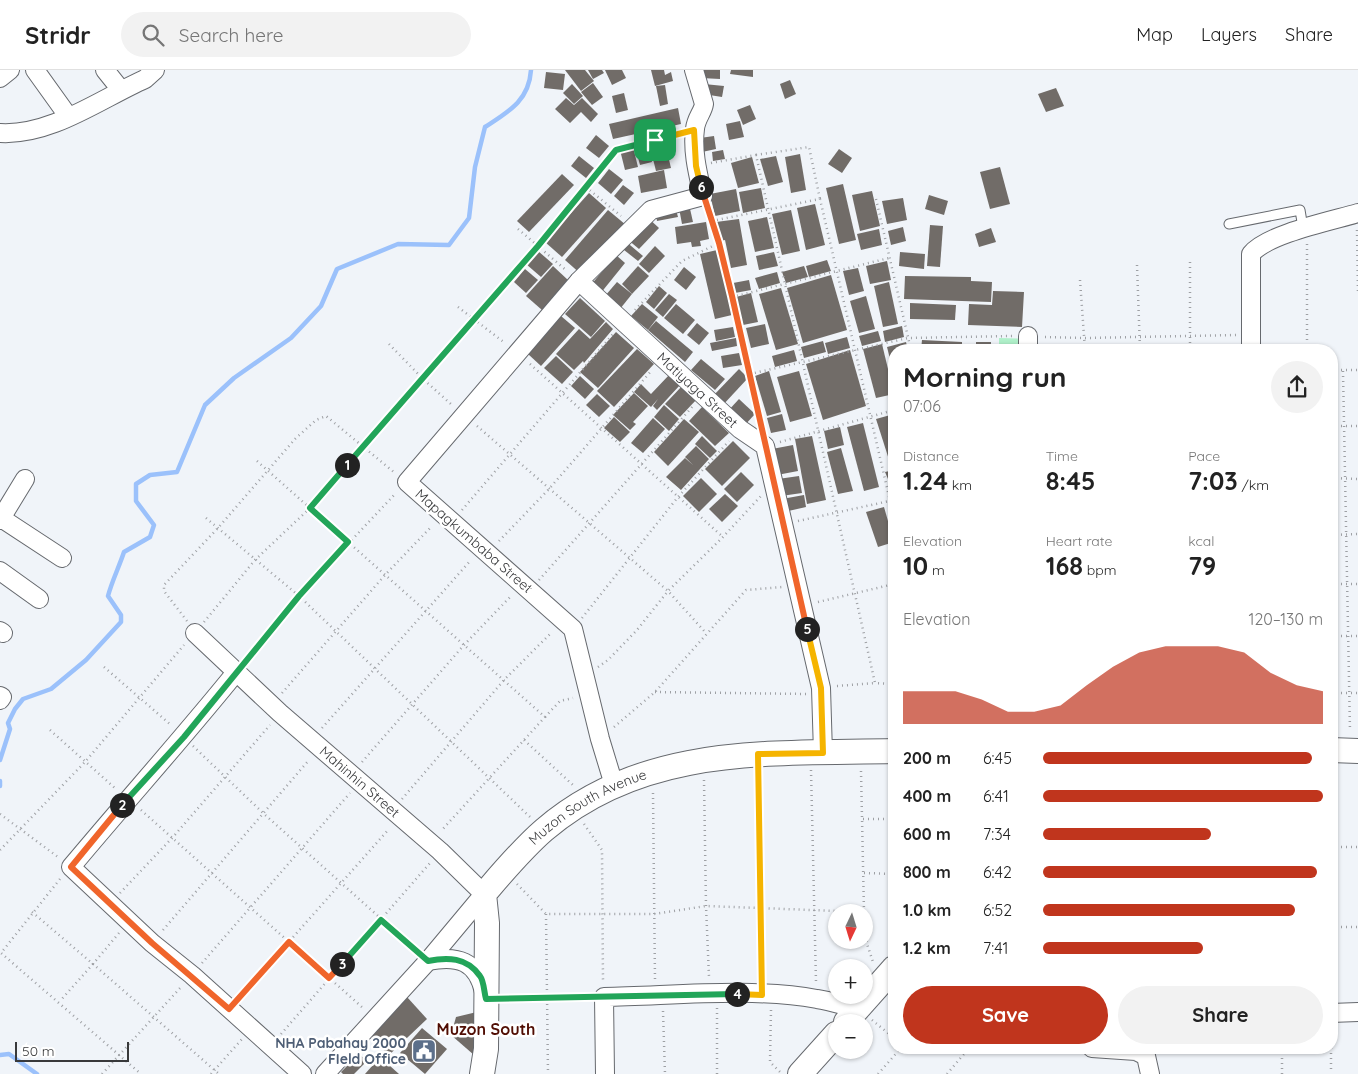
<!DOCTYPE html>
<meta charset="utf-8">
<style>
body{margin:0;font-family:Quicksand,sans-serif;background:#f2f2f2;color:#222;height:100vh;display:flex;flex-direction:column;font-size:19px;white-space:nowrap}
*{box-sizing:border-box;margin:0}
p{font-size:16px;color:#767676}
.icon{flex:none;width:28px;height:28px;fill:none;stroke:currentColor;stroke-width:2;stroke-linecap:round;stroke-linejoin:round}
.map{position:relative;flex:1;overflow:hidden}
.drawer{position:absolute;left:888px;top:274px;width:450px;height:710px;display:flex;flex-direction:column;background:#fff;border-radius:20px;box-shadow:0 1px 4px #0004}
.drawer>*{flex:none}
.needle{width:32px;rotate:184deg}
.controls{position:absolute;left:828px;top:834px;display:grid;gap:10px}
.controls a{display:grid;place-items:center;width:45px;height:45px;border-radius:50%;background:#fff;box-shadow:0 1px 4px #0004;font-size:25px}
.scale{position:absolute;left:15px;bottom:12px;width:114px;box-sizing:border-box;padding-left:5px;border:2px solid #38393b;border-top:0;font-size:14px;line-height:18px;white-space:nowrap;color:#38393b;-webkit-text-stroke:4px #fff;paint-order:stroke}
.pin{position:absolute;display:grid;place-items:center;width:42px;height:42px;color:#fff;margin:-21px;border-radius:10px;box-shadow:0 2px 8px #0006}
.km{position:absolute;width:25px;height:25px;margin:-12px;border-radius:50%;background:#222;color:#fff;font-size:14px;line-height:25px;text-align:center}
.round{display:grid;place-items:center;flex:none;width:52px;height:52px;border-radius:26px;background:#f2f2f2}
.overview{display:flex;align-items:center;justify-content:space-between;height:85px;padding:0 15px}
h1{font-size:28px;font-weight:700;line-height:38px}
.figures{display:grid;grid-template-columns:repeat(3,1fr);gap:8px;height:85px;padding:5px 15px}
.figures div{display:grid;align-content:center}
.figures b{font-size:25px;font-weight:700}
.figures small{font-size:14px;font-weight:400}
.figures p{font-size:14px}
.chart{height:140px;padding:10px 15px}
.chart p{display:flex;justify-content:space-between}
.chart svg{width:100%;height:90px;margin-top:5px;fill:#c0351d;opacity:.7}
.action{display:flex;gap:10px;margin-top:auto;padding:10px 15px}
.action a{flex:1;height:58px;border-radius:30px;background:#c0351d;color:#fff;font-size:20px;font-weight:700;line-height:58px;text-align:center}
.action a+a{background:#f2f2f2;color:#222}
ul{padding:0 15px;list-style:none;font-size:16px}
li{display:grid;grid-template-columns:80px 60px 1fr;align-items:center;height:38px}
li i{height:12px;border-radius:6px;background:#c0351d}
header{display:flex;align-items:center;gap:30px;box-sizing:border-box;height:70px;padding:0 25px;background:#fff;border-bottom:1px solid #e0e0e0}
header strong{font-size:24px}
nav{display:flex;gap:28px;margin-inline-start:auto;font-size:18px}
.search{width:350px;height:45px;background:#f2f2f2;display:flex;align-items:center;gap:12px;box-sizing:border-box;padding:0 18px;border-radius:28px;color:#767676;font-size:19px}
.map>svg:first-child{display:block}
</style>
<header>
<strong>Stridr</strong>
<div class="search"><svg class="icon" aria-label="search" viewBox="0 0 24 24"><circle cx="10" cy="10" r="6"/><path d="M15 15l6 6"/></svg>Search here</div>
<nav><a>Map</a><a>Layers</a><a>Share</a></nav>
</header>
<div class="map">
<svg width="1358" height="1004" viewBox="0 0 1358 1004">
<rect width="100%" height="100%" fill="#f0f4f9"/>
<polygon fill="#b0f0ca" points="999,268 1033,269 1033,280 999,280"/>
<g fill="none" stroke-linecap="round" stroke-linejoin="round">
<g stroke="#9bc1fb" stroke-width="4.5">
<path d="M0 690 10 659 8 653 15 639 23 629 51 619 86 590 121 552V545L108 526C112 511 119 497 124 482L150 467 154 455 136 431V414L150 405 177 402 205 335 234 308 291 268 321 236 337 199 398 174 449 175 469 148 475 97 485 57C508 42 529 31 531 0"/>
<polyline points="0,711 0,716"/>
<polyline points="0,985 9,984 37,1004"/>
</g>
</g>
<g fill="#716c68">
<polygon points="565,0 585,0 594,11 581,21"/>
<polygon points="588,0 602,0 604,3 593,9"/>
<polygon points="605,0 622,0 626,8 612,15"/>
<polygon points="651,0 664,0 665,5 671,2 673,11 655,16"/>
<polygon points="702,0 720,0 720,9 701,8"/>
<polygon points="731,0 753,0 753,7 730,4"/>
<polygon points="546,2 565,4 563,20 544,18"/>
<polygon points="790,10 796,24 785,29 780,14"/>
<polygon points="593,13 603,27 592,35 581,22"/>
<polygon points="572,14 583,26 574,34 563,23"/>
<polygon points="704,14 724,16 722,27 703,24"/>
<polygon points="665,15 668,34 660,36 656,16"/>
<polygon points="1056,18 1064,36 1046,42 1038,24"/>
<polygon points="624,23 628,40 616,43 612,26"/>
<polygon points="566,28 574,35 582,28 598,44 591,52 581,42 570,53 555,39"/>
<polygon points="750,35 756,49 743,55 737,40"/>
<polygon points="678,38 681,54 613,69 609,54"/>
<polygon points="740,51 744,67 729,70 726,54"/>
<polygon points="596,65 609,76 599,88 586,78"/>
<polygon points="714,66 716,79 702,82 700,68"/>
<polygon points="664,69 671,98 656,101 649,73"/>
<polygon points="633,77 638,97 625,100 620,80"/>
<polygon points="648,77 652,92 640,95 636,80"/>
<polygon points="839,79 852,88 842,103 828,94"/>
<polygon points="723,80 725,89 713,91 712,82"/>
<polygon points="800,84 806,120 791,123 785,87"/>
<polygon points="579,86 594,98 586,108 571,96"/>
<polygon points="776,86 783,112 768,116 760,89"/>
<polygon points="752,87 759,113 738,118 731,93"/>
<polygon points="1000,97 1010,134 990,139 980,102"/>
<polygon points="609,99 623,110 611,124 598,113"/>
<polygon points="664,100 667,118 641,123 638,106"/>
<polygon points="562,104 574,115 529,162 517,151"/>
<polygon points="843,114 856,170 839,174 826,118"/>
<polygon points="623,115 634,123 624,135 614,126"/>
<polygon points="761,118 765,138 743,143 739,122"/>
<polygon points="736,119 740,141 715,146 710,124"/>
<polygon points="872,121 880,156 860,161 852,125"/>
<polygon points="589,123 606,138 562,187 545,172"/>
<polygon points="929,125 948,131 944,145 925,139"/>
<polygon points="903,128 907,150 887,154 882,131"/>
<polygon points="688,130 693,152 682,154 678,133"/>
<polygon points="815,134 825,175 806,180 797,138"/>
<polygon points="675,136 678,147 657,151 655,141"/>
<polygon points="608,140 626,155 582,205 565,190"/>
<polygon points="791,140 800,181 782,185 772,144"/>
<polygon points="647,147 659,158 639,179 627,169"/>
<polygon points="767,147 774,178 755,182 748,151"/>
<polygon points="739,149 747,195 731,198 725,170 721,171 716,152"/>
<polygon points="706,152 709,169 700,171 701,176 692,177 691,172 677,174 675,157"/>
<polygon points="930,155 943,156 940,197 927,196"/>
<polygon points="903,157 906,171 891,175 888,161"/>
<polygon points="991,158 996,172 979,177 975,164"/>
<polygon points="879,159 882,175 861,180 857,164"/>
<polygon points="624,170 643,186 638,191 619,176"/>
<polygon points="655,176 665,186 649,203 639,194"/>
<polygon points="717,180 732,245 715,249 700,184"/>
<polygon points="538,181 553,194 541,207 526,194"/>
<polygon points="774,182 778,196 759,200 756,186"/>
<polygon points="900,182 925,184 924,199 899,196"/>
<polygon points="616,185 625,193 600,224 590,216"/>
<polygon points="827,190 831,201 809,207 806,196"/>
<polygon points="887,191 891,210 870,214 866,196"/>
<polygon points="553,196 569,211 542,240 526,226"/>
<polygon points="638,196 649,206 632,224 622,214"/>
<polygon points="804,196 808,207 786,213 782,202"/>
<polygon points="684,197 696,207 686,220 674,210"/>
<polygon points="858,198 864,221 849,225 843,201"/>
<polygon points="525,199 538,210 526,223 514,212"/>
<polygon points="777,202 780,213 759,219 755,208"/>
<polygon points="831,205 847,260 803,273 787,218"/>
<polygon points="905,206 971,207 971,211 992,212 991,232 904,229"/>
<polygon points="749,210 751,220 735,223 733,213"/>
<polygon points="617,212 632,224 620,239 605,226"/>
<polygon points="889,212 898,254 883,257 874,216"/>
<polygon points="659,216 667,223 654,239 646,232"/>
<polygon points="781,218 798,274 776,280 759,224"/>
<polygon points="993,221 1024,222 1022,257 968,255 969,234 992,235"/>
<polygon points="751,223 758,252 743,255 736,227"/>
<polygon points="669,224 677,230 663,247 655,240"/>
<polygon points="866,226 875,259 859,263 850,231"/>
<polygon points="580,228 605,251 591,267 565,244"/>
<polygon points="910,233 956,235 955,250 910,249"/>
<polygon points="642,234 658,247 648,260 631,246"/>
<polygon points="676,234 695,250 683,264 664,248"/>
<polygon points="561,246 575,258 541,296 528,284"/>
<polygon points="656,251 693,282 685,292 648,260"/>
<polygon points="606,252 613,259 584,293 583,291 574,300 556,284 579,259 590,269"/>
<polygon points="697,253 709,263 699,275 687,265"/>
<polygon points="765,254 769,274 751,278 746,258"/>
<polygon points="902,256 904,267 885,272 883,261"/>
<polygon points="733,257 735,267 716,271 714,260"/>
<polygon points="878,261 881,271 862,276 859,266"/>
<polygon points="616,262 634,278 598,318 580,302"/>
<polygon points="847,267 850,278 828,284 825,273"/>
<polygon points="736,268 737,276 712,281 710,273"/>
<polygon points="922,270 962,272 962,280 921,280"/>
<polygon points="823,271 826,282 804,288 801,277"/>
<polygon points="906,272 908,280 894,280 893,301 887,277"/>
<rect x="976" y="272" width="15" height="8"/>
<polygon points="882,274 894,324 876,328 863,279"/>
<polygon points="637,279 654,294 614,337 597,321"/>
<polygon points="794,280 797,291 775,297 772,286"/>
<polygon points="850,280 866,336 823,350 806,294"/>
<polygon points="739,283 742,295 723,298 721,286"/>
<polygon points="556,286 573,302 562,314 544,298"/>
<polygon points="701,289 725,309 715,320 691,300"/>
<polygon points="739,299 748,308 722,336 712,327"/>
<polygon points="769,301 781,342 767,346 755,306"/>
<polygon points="799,301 812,346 790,352 777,307"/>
<polygon points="669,305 680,315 657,340 653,336 658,329 651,337 634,322 641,314 651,324"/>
<polygon points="580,306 594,319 585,329 571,316"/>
<polygon points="683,315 697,329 680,347 665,334"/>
<polygon points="634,323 648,336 633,352 636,354 630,360 613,345"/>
<polygon points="597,324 610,336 599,347 586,335"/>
<polygon points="739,329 755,344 744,356 727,342"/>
<polygon points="664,335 679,349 669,361 654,347"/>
<polygon points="702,337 729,363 715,376 689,351"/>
<polygon points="782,344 786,360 771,363 767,348"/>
<polygon points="894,344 894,398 892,399 876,349"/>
<polygon points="614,347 630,362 620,372 604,358"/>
<polygon points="653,348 665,359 643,383 631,373"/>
<polygon points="684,349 699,362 668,396 654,382"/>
<polygon points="863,353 879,417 864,421 847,357"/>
<polygon points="840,357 844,375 828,379 824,361"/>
<polygon points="702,366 717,381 710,388 695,374"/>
<polygon points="812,366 826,430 807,434 795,369"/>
<polygon points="733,371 750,388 722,416 705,399"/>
<polygon points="793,375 798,401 777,405 772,379"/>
<polygon points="696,376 709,389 681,420 666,407 685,388 693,395 685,387"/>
<polygon points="841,378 853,421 838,424 827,382"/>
<polygon points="894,400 894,407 888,409 885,402"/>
<polygon points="741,402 754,415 737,432 724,419"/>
<polygon points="799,406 802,423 781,426 778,409"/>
<polygon points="701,408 717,424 699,442 683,426"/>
<polygon points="725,424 738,436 722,452 709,439"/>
<polygon points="804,425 806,437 784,442 782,429"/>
<polygon points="884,437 894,472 878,477 866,442"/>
<polygon points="407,927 427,949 389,985 368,966"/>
<polygon points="481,941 474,985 451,965 456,947"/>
<polygon points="422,958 447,979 425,1004 400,983"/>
<polygon points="359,984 367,991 354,1004 343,1004 341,1002"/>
<polygon points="380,987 399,1004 365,1004"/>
</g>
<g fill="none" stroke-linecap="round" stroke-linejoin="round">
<defs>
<polyline id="lane" points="1229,154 1300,140 1303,158"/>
<g id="street">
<polyline points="35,0 68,46"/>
<polyline points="105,0 121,20"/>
<polyline points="0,8 10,0"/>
<path d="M0 63C51 66 100 29 145 9L155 0"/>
<path id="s1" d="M579 211 740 359 765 376 821 618 823 683"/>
<polyline points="1028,280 1028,266"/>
<path d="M1251 280V184C1267 164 1331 151 1358 143"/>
<polyline points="1,448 62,488"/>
<polyline points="0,450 25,409"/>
<polyline points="0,501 39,529"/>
<polyline points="0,561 3,563"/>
<path id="s2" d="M195 563 280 643 440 781 484 824 428 891 325 1004"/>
<path d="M237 601C183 668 126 731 71 797L152 873 192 905 302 1004"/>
<polyline points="0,626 2,627 0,630"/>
<path d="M614 715 600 669 573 559 407 412 579 211 651 140 703 126C698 104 692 81 695 59 696 48 703 42 704 34L694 0"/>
<path d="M428 891C458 885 477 891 484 922"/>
<polyline points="1331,943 1358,942"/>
<polyline points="1092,978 1136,981 1146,986 1150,1004"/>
<path d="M605 1004 604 927C671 926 751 917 817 929 831 931 845 936 858 939"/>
</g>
<g id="secondary">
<polyline points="1331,680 1358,681"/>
<polyline points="846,952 894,898"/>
<path id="s3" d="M482 1004 486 979 487 853 484 824C503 802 522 779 544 760 644 674 770 684 894 681"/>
<polyline points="800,1004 836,964"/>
</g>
</defs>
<use href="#lane" stroke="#66696e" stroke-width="11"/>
<use href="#street" stroke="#66696e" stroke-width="20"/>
<use href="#secondary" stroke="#66696e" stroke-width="26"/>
<g stroke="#9ea0a4" stroke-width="2.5" stroke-dasharray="1 4" stroke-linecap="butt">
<polyline points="756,85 809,77 820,129"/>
<polyline points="711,93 756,85 875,613 894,614"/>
<polyline points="586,117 621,146"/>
<polyline points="876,129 911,280"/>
<polyline points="708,141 732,227 760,352"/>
<polyline points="712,151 820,129 894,448"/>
<polyline points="518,159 567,201"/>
<polyline points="1357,160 1358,224"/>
<polyline points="1190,192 1190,280"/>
<polyline points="1137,195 1140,280"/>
<polyline points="1080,210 1085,280"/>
<polyline points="732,227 889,188"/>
<polyline points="458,237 505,273"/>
<polyline points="635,240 682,191 719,173"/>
<polyline points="1045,267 1085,268 1237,265"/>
<polyline points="389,274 422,308 452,335"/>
<polyline points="1307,280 1307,174"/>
<polyline points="530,294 723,467"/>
<polyline points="1331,300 1358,300"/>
<polyline points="1343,301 1350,661"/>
<polyline points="750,304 908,268 1012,266"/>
<polyline points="477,356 668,521 706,563"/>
<polyline points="1331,356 1358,356"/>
<polyline points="780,372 894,340"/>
<polyline points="257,391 545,647 441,761"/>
<polyline points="1331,408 1358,409"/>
<polyline points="462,440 613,264"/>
<polyline points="206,448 299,526 530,747"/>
<polyline points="798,451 894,430"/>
<polyline points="1331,465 1358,464"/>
<polyline points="499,471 549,419 652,300"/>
<polyline points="539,510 693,336"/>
<polyline points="1331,514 1358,514"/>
<polyline points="818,532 894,514"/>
<polyline points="582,548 678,427 729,371"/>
<polyline points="187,551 164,521 164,515 218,458 295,369 316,350 326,346 395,403"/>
<polyline points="204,552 255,490 310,438 538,176 615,80 679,64"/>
<polyline points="1331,566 1358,566"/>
<polyline points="246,590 299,526 396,423"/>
<polyline points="104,597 171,655"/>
<polyline points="598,597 608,590 637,560 668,521 723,467 761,426"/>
<polyline points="837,616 875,613"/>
<polyline points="655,622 807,624"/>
<polyline points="282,623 385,505 432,456"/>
<polyline points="1331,623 1358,623"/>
<polyline points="545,647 560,631 573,628"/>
<polyline points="614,657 655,622 746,520 782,517"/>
<polyline points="322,658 471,490"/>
<polyline points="50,660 116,719"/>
<polyline points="524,670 574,716"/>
<polyline points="193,676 263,743 416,880"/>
<polyline points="362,692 464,575 512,525"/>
<polyline points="811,700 816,912"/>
<polyline points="861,701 864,842 867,874 873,892"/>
<polyline points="758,704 762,908"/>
<polyline points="704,710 706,836 709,907"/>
<polyline points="653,723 655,910"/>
<polyline points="402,729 504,610 552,562"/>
<polyline points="141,740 363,938"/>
<polyline points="0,744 58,787"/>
<polyline points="863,749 894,749"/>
<polyline points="584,754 602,780 603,911"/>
<polyline points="1331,777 1358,777"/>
<polyline points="0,780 85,692 184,575"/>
<polyline points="864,803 894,804"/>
<polyline points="60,809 1,883 141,1004"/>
<polyline points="517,814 546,844 654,844 706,836 864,842"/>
<polyline points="120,823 173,767 270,655"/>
<polyline points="32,842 93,894 60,931"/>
<polyline points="546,844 548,1004"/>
<polyline points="1331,857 1358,857"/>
<polyline points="163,860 309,690"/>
<polyline points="119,863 93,894 219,1004"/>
<polyline points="202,893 350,723"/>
<polyline points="240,927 389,759"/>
<polyline points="505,928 590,927"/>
<polyline points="717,938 717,1004"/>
<polyline points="771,940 770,992 780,1002"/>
<polyline points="663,941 665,1004"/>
<polyline points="872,950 894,968"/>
<polyline points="281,964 430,793"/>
<polyline points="1331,978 1331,1003"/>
<polyline points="102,1004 181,917"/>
<polyline points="211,1004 242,969"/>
<polyline points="878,1004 901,978"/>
<polyline points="947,1004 969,978"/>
<polyline points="1282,1004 1282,978"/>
</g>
<use href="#lane" stroke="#fff" stroke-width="9"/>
<use href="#street" stroke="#fff" stroke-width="18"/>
<use href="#secondary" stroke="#fff" stroke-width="24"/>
</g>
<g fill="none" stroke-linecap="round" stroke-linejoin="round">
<defs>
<polyline id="split-1" points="347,395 538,176 616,80 655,70"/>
<polyline id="split-2" points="122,735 184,667 299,526 348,472 310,438 347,395"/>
<polyline id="split-3" points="122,735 71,797 152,873 229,939 289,872 329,908 342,894"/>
<path id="split-4" d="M342 894 381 850 428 891C447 887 467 887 480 906 484 911 484 922 486 929L737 924"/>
<polyline id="split-5" points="737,924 762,925 758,684 823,683 821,618 807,559"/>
<polyline id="split-6" points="701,117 719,173 732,226 807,559"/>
<polyline id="split-7" points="655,70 694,60 696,96 701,117"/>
</defs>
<use href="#split-1" stroke="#fff" stroke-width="10"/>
<use href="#split-2" stroke="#fff" stroke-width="10"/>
<use href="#split-3" stroke="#fff" stroke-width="10"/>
<use href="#split-4" stroke="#fff" stroke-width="10"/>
<use href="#split-5" stroke="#fff" stroke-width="10"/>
<use href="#split-6" stroke="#fff" stroke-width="10"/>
<use href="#split-7" stroke="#fff" stroke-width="10"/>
<use href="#split-1" stroke="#22a559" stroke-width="6"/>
<use href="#split-2" stroke="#22a559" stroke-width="6"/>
<use href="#split-3" stroke="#f0652b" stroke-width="6"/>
<use href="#split-4" stroke="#22a559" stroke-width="6"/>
<use href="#split-5" stroke="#f5b400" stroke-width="6"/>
<use href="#split-6" stroke="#f0652b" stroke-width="6"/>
<use href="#split-7" stroke="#f5b400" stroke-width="6"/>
</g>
<defs>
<symbol id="civic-square" viewBox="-11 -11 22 22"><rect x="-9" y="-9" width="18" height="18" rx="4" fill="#5c6f8a" stroke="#fff"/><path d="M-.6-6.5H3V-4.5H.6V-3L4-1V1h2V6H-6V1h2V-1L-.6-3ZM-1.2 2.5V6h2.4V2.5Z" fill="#fff"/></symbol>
</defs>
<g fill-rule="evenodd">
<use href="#civic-square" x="410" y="967" width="28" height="28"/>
</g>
<g text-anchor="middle" stroke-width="5" stroke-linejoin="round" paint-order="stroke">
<g font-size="14" fill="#38393b" stroke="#fff">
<text dy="5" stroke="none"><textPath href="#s1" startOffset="161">Matiyaga Street</textPath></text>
<text transform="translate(474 471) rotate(41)" y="5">Mapagkumbaba Street</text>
<text dy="5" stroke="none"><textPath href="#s2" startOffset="222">Mahinhin Street</textPath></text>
<text dy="5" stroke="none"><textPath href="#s3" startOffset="318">Muzon South Avenue</textPath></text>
</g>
<g font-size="14" font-weight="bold" fill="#4e5e75" stroke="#fff" text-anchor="end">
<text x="406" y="978">NHA Pabahay 2000<tspan x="406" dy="16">FIeld Office</tspan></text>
</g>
<g font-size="16" font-weight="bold" fill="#500d03" stroke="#fff">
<text x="486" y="965">Muzon South</text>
</g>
</g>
</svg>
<div class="controls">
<a><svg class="needle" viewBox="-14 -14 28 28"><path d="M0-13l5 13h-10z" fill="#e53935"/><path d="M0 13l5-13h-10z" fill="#767676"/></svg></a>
<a>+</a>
<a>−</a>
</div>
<div class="scale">50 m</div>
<div class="pin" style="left:655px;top:70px;background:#1e9e55"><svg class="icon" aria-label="arrive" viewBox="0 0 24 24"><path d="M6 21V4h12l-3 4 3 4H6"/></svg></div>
<b class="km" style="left:347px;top:395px">1</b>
<b class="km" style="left:122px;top:735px">2</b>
<b class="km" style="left:342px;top:894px">3</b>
<b class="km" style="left:737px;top:924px">4</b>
<b class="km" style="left:807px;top:559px">5</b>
<b class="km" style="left:701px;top:117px">6</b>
<section class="drawer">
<div class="overview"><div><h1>Morning run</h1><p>07:06</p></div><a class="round"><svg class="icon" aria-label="share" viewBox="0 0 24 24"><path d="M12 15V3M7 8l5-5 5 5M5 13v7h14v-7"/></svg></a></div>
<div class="figures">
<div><p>Distance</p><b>1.24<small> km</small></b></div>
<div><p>Time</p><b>8:45</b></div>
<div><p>Pace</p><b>7:03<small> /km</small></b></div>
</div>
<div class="figures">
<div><p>Elevation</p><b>10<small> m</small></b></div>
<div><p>Heart rate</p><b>168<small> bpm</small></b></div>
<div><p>kcal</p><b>79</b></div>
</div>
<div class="chart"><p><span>Elevation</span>120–130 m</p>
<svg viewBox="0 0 160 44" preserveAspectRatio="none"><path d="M0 44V28L10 28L20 28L30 32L40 38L50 38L60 35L70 25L80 16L90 9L100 6L110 6L120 6L130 9L140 19L150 25L160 28V44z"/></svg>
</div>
<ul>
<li><b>200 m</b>6:45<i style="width:96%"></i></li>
<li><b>400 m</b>6:41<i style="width:100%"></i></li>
<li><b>600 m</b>7:34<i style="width:60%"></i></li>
<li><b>800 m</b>6:42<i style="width:98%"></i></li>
<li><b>1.0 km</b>6:52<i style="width:90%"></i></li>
<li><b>1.2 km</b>7:41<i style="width:57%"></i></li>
</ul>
<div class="action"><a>Save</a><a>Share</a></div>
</section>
</div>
